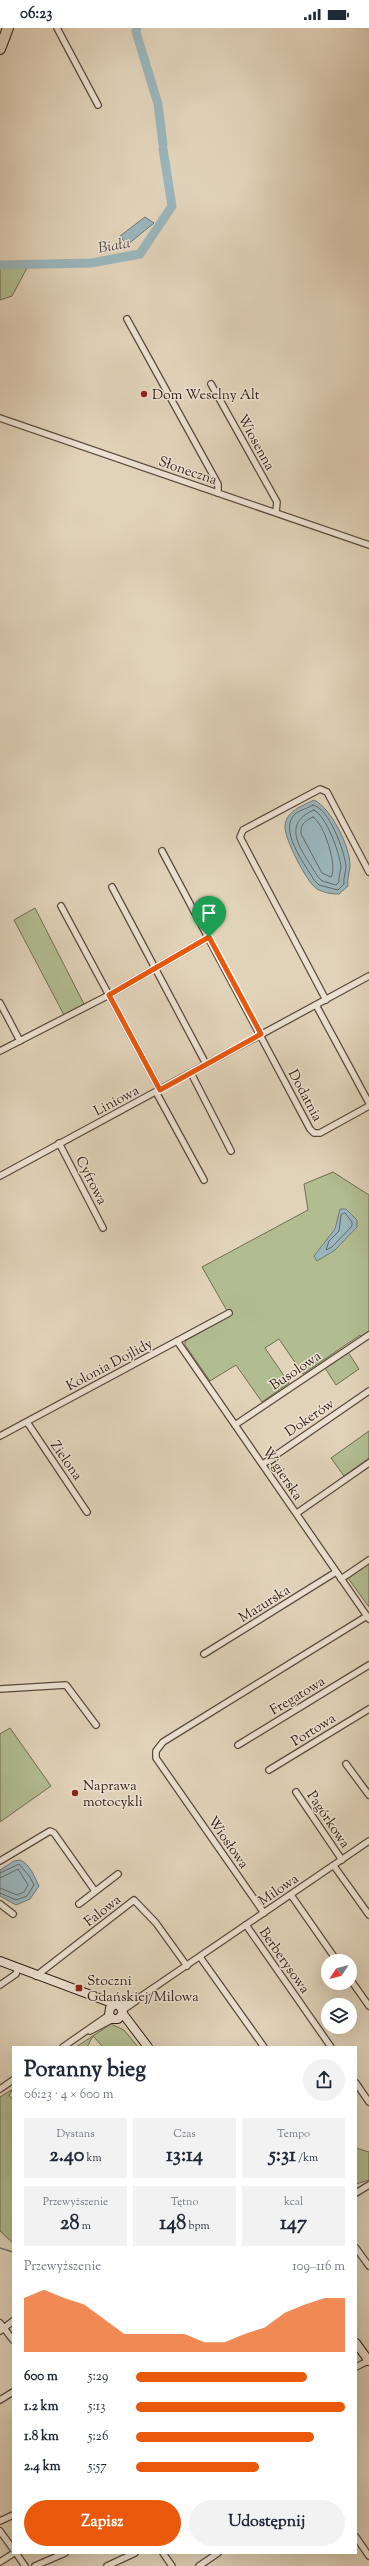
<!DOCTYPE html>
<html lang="pl">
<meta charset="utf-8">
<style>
body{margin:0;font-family:"Sorts Mill Goudy",serif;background:#f2f2f3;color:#1f2937;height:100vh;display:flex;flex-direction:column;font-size:15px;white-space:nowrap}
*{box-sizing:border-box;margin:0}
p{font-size:13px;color:#747a83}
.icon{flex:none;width:22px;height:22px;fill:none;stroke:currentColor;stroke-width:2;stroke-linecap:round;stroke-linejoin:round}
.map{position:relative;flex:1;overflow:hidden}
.side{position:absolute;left:12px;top:2018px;width:345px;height:508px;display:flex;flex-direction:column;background:#fff;border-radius:0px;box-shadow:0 4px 16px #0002}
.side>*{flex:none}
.needle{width:26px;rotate:234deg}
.buttons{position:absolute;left:321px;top:1926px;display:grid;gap:8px}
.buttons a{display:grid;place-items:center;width:36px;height:36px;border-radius:50%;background:#fff;box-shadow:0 4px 16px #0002;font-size:20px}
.pin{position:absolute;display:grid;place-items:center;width:34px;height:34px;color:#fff;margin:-41px -17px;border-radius:50% 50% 50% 0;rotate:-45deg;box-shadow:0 0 4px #0007}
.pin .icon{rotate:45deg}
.round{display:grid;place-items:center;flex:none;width:42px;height:42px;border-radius:21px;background:#f2f2f3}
.headline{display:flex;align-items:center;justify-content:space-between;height:68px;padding:0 12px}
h1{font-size:22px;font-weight:800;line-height:30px}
.metrics{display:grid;grid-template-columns:repeat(3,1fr);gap:6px;height:68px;padding:4px 12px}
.metrics div{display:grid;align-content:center;border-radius:0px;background:#f2f2f3;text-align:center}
.metrics b{font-size:20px;font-weight:800}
.metrics small{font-size:11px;font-weight:400}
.metrics p{font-size:11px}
.chart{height:112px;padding:8px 12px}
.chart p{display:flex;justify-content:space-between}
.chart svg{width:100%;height:72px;margin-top:4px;fill:#ea580c;opacity:.7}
.button{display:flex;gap:8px;margin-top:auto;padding:8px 12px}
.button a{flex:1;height:46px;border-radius:24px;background:#ea580c;color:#fff;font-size:16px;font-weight:800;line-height:46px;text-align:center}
.button a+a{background:#f2f2f3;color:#1f2937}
ul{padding:0 12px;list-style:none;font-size:13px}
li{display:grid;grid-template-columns:64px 48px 1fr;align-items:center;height:30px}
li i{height:10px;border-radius:5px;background:#ea580c}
.status{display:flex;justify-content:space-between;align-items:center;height:28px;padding:0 20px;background:#fff;direction:ltr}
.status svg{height:11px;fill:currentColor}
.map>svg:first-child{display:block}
</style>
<div class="status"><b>06:23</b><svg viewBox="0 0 49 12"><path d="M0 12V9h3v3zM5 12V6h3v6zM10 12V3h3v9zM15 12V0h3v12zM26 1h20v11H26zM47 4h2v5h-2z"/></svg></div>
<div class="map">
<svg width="369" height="2538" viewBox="0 0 369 2538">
<rect width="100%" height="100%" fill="#e1d3ba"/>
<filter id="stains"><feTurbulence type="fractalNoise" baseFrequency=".005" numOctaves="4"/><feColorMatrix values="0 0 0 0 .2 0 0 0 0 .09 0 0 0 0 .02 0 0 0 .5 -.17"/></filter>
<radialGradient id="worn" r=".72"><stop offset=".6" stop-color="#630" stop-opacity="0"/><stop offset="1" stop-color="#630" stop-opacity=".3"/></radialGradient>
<g fill="#b1bd91" stroke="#706d52">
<polygon points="0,239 27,240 12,268 0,272"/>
<polygon points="35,880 84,976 64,987 14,892"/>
<polygon points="333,1144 369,1167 369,1305 362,1310 360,1307 303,1346 279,1311 265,1320 289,1355 262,1374 236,1337 210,1353 185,1317 185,1313 230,1288 202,1239 308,1182 304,1156"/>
<polygon points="348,1324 359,1341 336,1357 325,1340"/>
<polygon points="369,1403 369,1430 344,1448 331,1430"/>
<polygon points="369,1535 369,1579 348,1550"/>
<polygon points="10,1700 51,1758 0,1794 0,1706"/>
<polygon points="111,1996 124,2002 138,2019 103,2019 93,2008 87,2019 76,2019"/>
<polygon points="13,2061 9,2067 13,2072 13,2215 0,2203 0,2069"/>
<polygon points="356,2120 369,2124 369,2152 356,2156"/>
</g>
<g fill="#9ab5bb" stroke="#6f7878">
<polygon points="145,189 154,195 127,217 120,208"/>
<path d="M314 772C331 780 351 820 350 839 349 846 347 851 348 858L339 866C332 866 324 865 317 861 307 855 284 810 285 798 286 783 302 778 314 772Z"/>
<polygon points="340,1181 346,1181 357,1192 357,1199 335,1222 317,1233 314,1228 335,1201"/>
<path d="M20 1832C30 1836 34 1848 39 1858L30 1871 16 1877 0 1868V1842L14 1833Z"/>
</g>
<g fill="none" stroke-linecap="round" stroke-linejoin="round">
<g stroke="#646968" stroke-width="1">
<path d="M313 777C329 780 344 822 346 838 346 844 343 850 344 856L338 862 319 857 314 852C305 836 277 801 296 785 301 782 308 780 313 777Z"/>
<path d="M314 782C326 787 340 826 341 839 341 844 338 849 339 854L336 857 322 853 318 849C304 825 278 797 314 782Z"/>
<path d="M313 789C324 795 338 839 331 849L322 845 301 806C300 796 305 793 313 789Z"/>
<polygon points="345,1185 352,1194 352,1198 332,1219 326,1222 329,1213 339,1203 341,1187"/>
<polyline points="0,1845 19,1836 30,1849 34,1857 27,1868 16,1872 0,1865"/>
<polyline points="0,1850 18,1841 28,1857 24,1864 17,1867 0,1860"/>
</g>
<polyline stroke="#6f7878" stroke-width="1.5" points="0,2220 13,2224"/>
<g stroke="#9ab5bb" stroke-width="9">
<polyline points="137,0 136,4 158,76 163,116"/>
<polyline points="0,237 91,235 140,226 172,178 163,121"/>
</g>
<defs>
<g id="street">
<polyline points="57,0 98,77"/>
<polyline points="127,291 218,456 218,465"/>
<polyline points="211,356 277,474 276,484"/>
<polyline points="0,390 369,517"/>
<polyline points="162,823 310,1101 314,1105 320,1105 369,1078"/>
<polyline points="112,859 206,1036"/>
<polyline points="61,878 160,1062"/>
<polyline points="326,972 240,809 243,802 320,761 327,764 369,844"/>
<polyline points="0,975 20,1013"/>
<polyline points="316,977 369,1075"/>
<polyline points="0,1023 109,967 209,909"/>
<polyline points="191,1045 231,1123"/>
<polyline points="156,1064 204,1152"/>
<polyline points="59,1115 103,1200"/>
<polyline points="0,1148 369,948"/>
<polyline points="177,1313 369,1591"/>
<polyline points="27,1394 87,1484"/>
<polyline points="235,1397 369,1307"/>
<polyline points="0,1408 229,1285"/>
<polyline points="263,1436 369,1363"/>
<polyline points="297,1485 369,1435"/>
<polyline points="341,1551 369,1532"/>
<polyline points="204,1626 336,1544"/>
<polyline points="0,1661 66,1657 96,1697"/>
<polyline points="238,1717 369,1637"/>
<polyline points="346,1736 369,1767"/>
<polyline points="269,1742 369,1681"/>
<polyline points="296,1764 342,1832"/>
<polyline points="0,1833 50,1803 54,1805 95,1863"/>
<polyline points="334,1838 369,1887"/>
<polyline points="291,1867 337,1933"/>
<polyline points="0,1876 13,1886"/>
<polyline points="79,1876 118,1846"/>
<polyline points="264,1885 156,1730 156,1723 163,1714 367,1588"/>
<polyline points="246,1897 331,2019"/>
<polyline points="200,1929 264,2019"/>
<polyline points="36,1948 134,1872 156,1895 187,1938"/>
<polyline points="350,1951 369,1978"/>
<polyline points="0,1957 16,1946 18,1940"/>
<polyline points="120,1978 140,1969 165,1952 369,1813"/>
<polyline points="123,1982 136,1973"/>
<polyline points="90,2003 113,1991"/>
<polyline points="63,2019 109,1987"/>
<polyline points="356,2055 369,2074"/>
<polyline points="0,2061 13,2052"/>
<polyline points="356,2165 369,2157"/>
<polyline points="356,2220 369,2238"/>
<polyline points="0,2295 13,2312"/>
<polyline points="0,2303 13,2293"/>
<polyline points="356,2339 368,2333"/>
<polyline points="0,2372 13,2364"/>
<polyline points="0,2493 13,2487"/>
<polyline points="0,2503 13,2521"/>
<polyline points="356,2509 369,2528"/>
<polyline points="16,2525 25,2538"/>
<polyline points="163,2525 172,2538"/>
<polyline points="0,2534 14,2525"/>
<polyline points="35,2538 65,2525"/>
<polyline points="107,2538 135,2525"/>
<polyline points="199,2538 218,2525"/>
</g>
<g id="secondary">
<polyline points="0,1933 120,1978 123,1985 118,1991 113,1991 109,1987 110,1980 114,1977"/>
<polyline points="123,1986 148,2019"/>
<polyline points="356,2315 369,2333"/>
</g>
<polyline id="highway" points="0,21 8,0"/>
</defs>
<use href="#street" stroke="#5c4a3e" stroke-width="8"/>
<use href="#secondary" stroke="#2f1d14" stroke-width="10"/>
<use href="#highway" stroke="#2f1d14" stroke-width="12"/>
<use href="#street" stroke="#ece2d2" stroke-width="5.5"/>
<use href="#secondary" stroke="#ece2d2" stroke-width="8"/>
<use href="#highway" stroke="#e1d3ba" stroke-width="10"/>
</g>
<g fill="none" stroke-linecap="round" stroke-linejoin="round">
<defs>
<polygon id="route" points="209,909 261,1006 160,1062 109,967"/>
</defs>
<use href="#route" stroke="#fff" stroke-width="8"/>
<use href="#route" stroke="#ea580c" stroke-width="5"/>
</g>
<g fill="#8f2418" stroke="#ece2d2" stroke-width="1.5">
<circle cx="144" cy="366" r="4"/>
<circle cx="75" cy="1765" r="4"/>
<rect x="75" y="1956" width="8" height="8" rx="2"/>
</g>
<g text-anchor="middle" stroke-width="3" stroke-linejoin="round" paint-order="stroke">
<g font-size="14" fill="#2f1d14" stroke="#ece2d2" text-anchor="start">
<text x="152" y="371">Dom Weselny Alt</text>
<text x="83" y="1762">Naprawa<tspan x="83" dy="16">motocykli</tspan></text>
<text x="87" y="1957">Stoczni<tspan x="87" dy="16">Gdańskiej/Milowa</tspan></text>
</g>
<g font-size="14" fill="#2f1d14" stroke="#ece2d2">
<text transform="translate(257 414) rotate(61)" y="5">Wiosenna</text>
<text transform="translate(188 442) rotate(19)" y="5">Słoneczna</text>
<text transform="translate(306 1067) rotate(62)" y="5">Dodatnia</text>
<text transform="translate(116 1072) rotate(-28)" y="5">Liniowa</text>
<text transform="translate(92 1152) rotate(63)" y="5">Cyfrowa</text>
<text transform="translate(109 1336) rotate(-28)" y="5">Kolonia Dojlidy</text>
<text transform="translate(295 1342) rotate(-34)" y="5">Busolowa</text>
<text transform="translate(309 1389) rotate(-34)" y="5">Dokerów</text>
<text transform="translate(67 1432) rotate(55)" y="5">Zielona</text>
<text transform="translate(283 1445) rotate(56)" y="5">Wigierska</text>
<text transform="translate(264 1575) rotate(-32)" y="5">Mazurska</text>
<text transform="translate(297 1667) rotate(-31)" y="5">Fregatowa</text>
<text transform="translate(313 1701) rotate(-32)" y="5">Portowa</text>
<text transform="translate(329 1791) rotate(56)" y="5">Pagórkowa</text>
<text transform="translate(229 1814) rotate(55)" y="5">Wiosłowa</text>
<text transform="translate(278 1861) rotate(-34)" y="5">Milowa</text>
<text transform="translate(102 1882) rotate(-38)" y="5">Falowa</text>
<text transform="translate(285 1932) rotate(55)" y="5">Berberysowa</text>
</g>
<g font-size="15" font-style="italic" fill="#4f4b46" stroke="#ece2d2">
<text transform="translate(114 217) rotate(-10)" y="5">Biała</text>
</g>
</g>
<rect width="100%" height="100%" filter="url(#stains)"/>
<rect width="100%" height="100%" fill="url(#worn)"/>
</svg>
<div class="buttons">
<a><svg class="needle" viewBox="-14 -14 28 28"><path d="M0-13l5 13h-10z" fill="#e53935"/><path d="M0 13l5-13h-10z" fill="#747a83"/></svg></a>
<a><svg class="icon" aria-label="layers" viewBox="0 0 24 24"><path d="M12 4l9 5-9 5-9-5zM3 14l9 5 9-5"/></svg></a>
</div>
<div class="pin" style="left:209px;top:909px;background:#1e9e55"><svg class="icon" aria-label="arrive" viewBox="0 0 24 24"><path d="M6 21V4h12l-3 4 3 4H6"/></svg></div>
<section class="side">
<div class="headline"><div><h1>Poranny bieg</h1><p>06:23 · 4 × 600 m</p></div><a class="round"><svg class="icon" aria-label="share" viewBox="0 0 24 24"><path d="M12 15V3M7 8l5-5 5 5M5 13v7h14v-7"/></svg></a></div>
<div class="metrics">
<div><p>Dystans</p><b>2.40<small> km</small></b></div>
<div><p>Czas</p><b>13:14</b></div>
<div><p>Tempo</p><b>5:31<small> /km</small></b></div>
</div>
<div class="metrics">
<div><p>Przewyższenie</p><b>28<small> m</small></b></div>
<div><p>Tętno</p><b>148<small> bpm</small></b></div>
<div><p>kcal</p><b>147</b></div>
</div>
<div class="chart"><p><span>Przewyższenie</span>109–116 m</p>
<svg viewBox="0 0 160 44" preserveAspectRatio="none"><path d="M0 44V11L10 6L20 11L30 15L40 24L50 33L60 33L70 33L80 33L90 38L100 38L110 33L120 29L130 20L140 15L150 11L160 11V44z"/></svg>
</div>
<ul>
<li><b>600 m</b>5:29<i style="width:82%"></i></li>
<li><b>1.2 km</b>5:13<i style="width:100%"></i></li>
<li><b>1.8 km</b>5:26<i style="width:85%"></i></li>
<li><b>2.4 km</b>5:57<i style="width:59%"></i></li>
</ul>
<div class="button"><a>Zapisz</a><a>Udostępnij</a></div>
</section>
</div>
